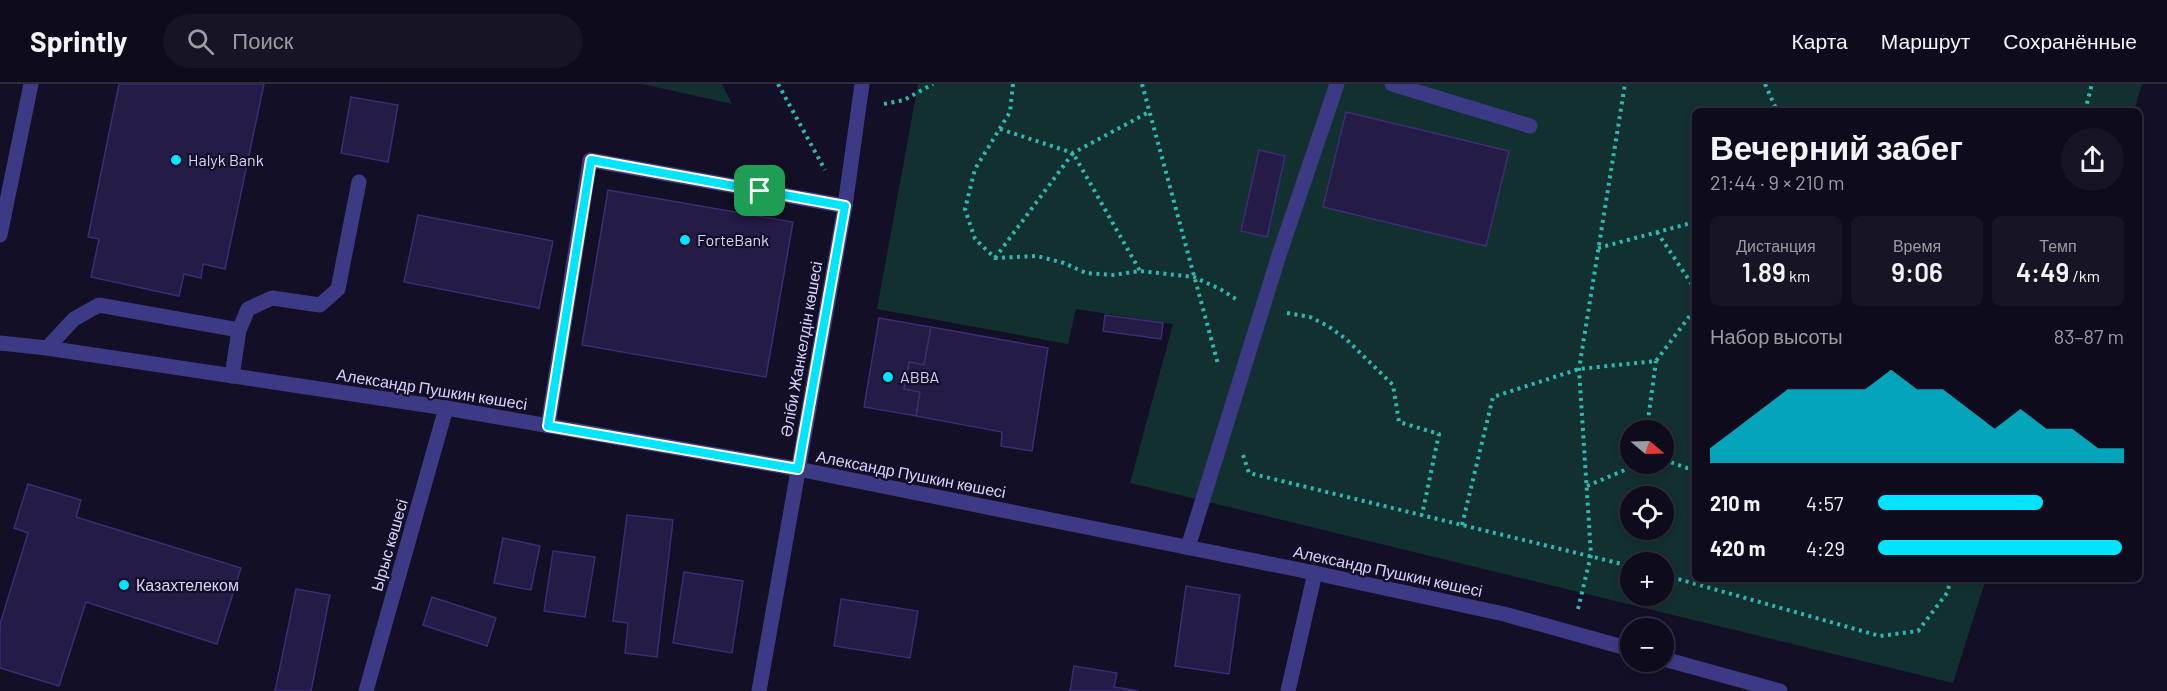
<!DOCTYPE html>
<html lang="ru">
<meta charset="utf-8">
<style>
body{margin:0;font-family:Barlow,sans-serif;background:#171425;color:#f1f3f6;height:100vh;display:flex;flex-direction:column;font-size:22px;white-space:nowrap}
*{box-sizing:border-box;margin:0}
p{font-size:20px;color:#9b9ba3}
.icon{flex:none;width:33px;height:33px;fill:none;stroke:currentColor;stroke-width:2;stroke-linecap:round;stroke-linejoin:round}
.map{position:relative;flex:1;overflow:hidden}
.side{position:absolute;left:1692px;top:24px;width:450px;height:474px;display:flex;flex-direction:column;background:#0e0b1c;border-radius:9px;box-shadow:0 3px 9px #0003,0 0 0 2px #2e2b3b}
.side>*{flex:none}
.needle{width:39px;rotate:109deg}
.buttons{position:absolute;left:1620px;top:336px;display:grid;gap:12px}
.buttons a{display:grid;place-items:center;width:54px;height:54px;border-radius:50%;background:#0e0b1c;box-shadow:0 3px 9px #0003,0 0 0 2px #2e2b3b;font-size:30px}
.pin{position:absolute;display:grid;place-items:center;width:51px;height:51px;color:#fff;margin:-26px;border-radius:12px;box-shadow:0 3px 9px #0006}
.round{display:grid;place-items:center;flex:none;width:63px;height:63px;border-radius:32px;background:#171425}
.summary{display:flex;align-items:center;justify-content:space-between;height:102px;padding:0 18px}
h1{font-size:33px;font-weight:600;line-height:45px}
.stats{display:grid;grid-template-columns:repeat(3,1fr);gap:9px;height:102px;padding:6px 18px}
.stats div{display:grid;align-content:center;border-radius:9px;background:#171425;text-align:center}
.stats b{font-size:26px;font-weight:600}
.stats small{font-size:16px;font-weight:400}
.stats p{font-size:16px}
.chart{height:168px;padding:12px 18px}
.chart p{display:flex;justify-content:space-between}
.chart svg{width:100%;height:108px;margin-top:6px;fill:#00e5ff;opacity:.7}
ul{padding:0 18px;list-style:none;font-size:20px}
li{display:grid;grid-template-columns:96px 72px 1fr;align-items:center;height:45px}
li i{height:15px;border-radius:8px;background:#00e5ff}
header{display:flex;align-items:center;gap:36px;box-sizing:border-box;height:84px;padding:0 30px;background:#0e0b1c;border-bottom:2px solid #2e2b3b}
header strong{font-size:28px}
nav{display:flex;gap:33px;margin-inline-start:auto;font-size:21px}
.search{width:420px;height:54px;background:#171425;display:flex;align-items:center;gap:15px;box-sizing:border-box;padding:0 21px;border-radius:33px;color:#9b9ba3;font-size:22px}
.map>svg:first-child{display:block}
</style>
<header>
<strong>Sprintly</strong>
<div class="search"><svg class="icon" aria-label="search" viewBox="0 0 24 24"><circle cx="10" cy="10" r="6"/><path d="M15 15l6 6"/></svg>Поиск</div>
<nav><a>Карта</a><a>Маршрут</a><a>Сохранённые</a></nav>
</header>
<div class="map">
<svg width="2167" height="607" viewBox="0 0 2167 607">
<rect width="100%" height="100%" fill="#130f26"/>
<g fill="#12302f" fill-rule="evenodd">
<polygon points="642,0 722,0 732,20"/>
<path d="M918 0H2142L2134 27H1695V495H1986L1953 599 1130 399 1173 240 1076 225 1068 260 877 225ZM1630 346H1664V380H1630ZM1630 412H1664V446H1630ZM1630 478H1664V512H1630Z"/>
</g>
<g fill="#241b47" stroke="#3b2d73" stroke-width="1.5">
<polygon points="119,0 264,0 225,185 203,180 201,194 184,190 179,212 91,193 99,155 88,153"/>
<polygon points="351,13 398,21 388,78 341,69"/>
<polygon points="1346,28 1509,67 1486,162 1323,123"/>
<polygon points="1259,66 1285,72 1267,153 1241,147"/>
<polygon points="608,106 793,138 766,293 582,261"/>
<polygon points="418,131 553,157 539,224 404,198"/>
<polygon points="1105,231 1163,239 1161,255 1103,247"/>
<polygon points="879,234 931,243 924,281 909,278 904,305 920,308 916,332 864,323"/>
<polygon points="931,243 1048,264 1032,367 1001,362 1002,348 916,332 920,308 904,305 909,278 924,281"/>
<polygon points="28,400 81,416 76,433 241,484 217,560 86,518 59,602 0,584 0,540 28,449 14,444"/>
<polygon points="627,431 673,436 657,573 625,569 628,539 613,537"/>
<polygon points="503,454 540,462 531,506 494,499"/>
<polygon points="553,467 595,473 585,533 544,527"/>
<polygon points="684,488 743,497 732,569 673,559"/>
<polygon points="1186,502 1240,511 1229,590 1175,582"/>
<polygon points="296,505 330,511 311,607 275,607"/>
<polygon points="432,513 496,534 487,562 423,541"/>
<polygon points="841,515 918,527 910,574 834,562"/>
<polygon points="1074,582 1117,589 1114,603 1139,607 1070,607"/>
</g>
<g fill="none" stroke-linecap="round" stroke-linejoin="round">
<g stroke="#2fb8b0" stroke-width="4" stroke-dasharray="3 4.5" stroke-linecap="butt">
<polyline points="778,0 825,86"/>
<polyline points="1013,0 1010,28 975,85 965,125 975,155 995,174 1037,172 1064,179 1086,189 1113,191 1140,187 1194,193 1220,205 1239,217"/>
<polyline points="1142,0 1218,280"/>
<polyline points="1765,0 1777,27"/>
<polyline points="884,20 904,16 933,0"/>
<polyline points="2085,27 2092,0"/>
<polyline points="1000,45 1073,69 1149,28"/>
<polyline points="1657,148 1695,205"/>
<polyline points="1598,164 1695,138"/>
<polyline points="995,174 1073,69 1140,187"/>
<polyline points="1287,229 1310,233 1328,242 1346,255 1393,301 1399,338 1439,350 1422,431"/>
<polyline points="1650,346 1648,336 1656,277"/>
<polyline points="1243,371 1249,389 1630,482"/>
<polyline points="1664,376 1687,384 1695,384"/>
<polyline points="1587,402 1639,380"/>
<polyline points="1462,441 1493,313 1579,285 1656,277 1695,225"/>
<polyline points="1664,491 1880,552 1918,547 1947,509 1951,495"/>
<polyline points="1578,525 1591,471 1579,285 1625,0"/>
</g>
<g stroke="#3d3a85" stroke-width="15">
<polyline points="1392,0 1530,42"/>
<polyline points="0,151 31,0"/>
<polyline points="0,259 47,264 446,324 798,385 1315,489 1504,530 1630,565"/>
<polyline points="47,264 74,235 99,221 239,246"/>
<polyline points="232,292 239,246 248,225 272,214 320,221 338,205 359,98"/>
<polyline points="548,342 590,76 845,122"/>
<polyline points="1188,463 1279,171 1337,0"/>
<polyline points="1664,575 1780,607"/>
<polyline points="366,607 446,324"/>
<polyline points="759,607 845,122 862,0"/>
<polyline points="1288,607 1315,489"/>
</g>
</g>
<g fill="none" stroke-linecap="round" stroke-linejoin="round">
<defs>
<polygon id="route" points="591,76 845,122 798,385 548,342"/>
</defs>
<use href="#route" stroke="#fff" stroke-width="12"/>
<use href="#route" stroke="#00e5ff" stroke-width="8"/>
</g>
<g fill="#00e5ff" stroke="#130f26" stroke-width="2">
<circle cx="176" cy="76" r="6"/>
<circle cx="685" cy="156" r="6"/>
<circle cx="888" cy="293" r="6"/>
<circle cx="124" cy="501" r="6"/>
</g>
<g text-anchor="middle" stroke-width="4.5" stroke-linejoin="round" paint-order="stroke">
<g font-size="16" fill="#d9d4ff" stroke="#130f26" text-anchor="start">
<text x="188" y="82">Halyk Bank</text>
<text x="697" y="162">ForteBank</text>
<text x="900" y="299">ABBA</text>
<text x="136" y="507">Казахтелеком</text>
</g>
<g font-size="16" fill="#d9d4ff" stroke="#130f26">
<text transform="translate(801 265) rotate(-80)" y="6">Әліби Жанкелдін көшесі</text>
<text transform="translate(432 305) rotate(9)" y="6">Александр Пушкин көшесі</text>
<text transform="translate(911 390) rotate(11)" y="6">Александр Пушкин көшесі</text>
<text transform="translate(389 461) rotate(-74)" y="6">Ырыс көшесі</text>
<text transform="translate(1388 487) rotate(12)" y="6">Александр Пушкин көшесі</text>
</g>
</g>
</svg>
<div class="buttons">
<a><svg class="needle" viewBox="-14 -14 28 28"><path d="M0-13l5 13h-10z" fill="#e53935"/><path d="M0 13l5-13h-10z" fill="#9b9ba3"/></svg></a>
<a><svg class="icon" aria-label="locate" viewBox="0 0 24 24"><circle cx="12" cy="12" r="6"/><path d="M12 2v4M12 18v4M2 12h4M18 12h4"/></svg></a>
<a>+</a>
<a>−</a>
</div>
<div class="pin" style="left:760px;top:107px;background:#1e9e55"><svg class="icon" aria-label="arrive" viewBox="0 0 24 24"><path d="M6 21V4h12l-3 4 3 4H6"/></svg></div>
<section class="side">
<div class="summary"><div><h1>Вечерний забег</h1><p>21:44 · 9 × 210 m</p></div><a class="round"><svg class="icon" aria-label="share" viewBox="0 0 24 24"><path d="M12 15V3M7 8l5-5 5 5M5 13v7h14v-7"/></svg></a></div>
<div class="stats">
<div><p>Дистанция</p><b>1.89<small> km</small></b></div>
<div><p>Время</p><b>9:06</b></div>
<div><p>Темп</p><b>4:49<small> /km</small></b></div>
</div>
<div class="chart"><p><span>Набор высоты</span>83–87 m</p>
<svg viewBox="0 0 160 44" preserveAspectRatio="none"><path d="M0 44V38L10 30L20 22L30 14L40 14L50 14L60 14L70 6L80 14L90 14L100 22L110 30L120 22L130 30L140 30L150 38L160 38V44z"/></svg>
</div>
<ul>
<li><b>210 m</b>4:57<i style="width:67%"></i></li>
<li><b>420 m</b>4:29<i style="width:99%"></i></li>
</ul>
</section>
</div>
